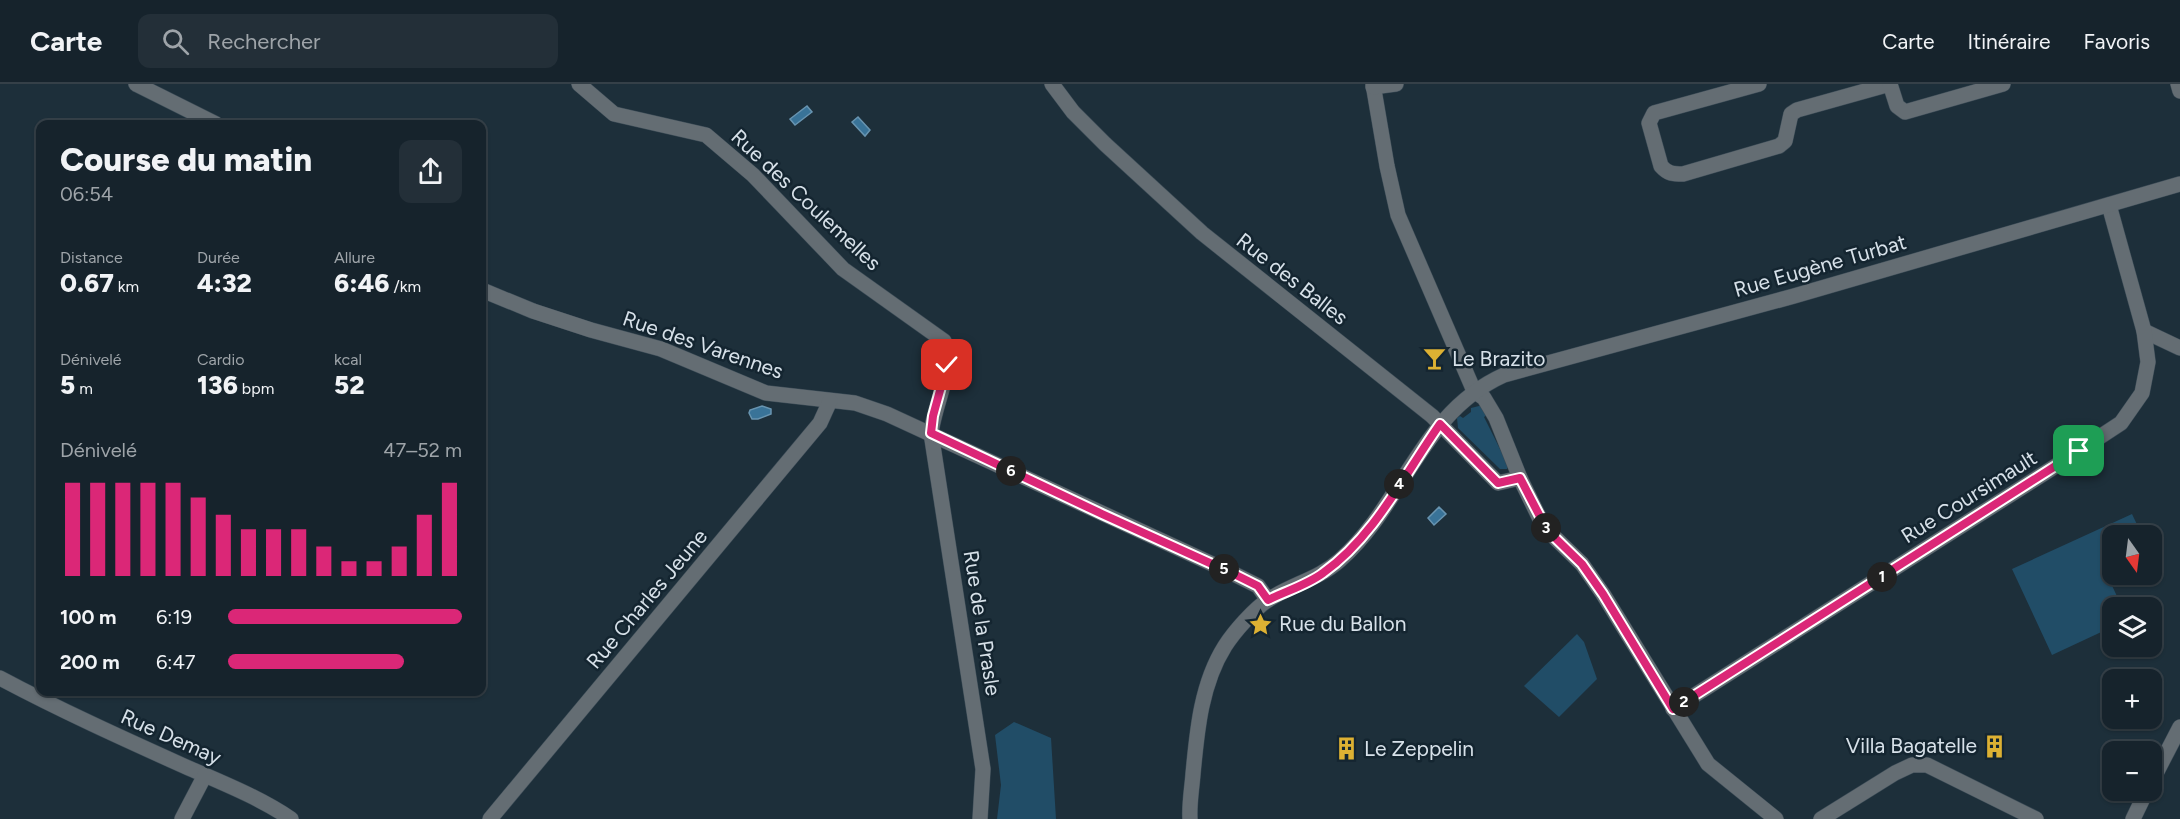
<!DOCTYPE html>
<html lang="fr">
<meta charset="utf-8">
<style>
body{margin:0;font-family:Figtree,sans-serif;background:#232f38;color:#f1f3f6;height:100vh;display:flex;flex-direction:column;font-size:22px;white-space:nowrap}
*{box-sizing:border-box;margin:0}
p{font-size:20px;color:#9ea4a9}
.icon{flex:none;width:33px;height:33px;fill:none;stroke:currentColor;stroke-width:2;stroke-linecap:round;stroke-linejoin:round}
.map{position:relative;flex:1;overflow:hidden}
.sheet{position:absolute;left:36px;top:36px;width:450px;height:576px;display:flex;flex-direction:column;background:#16232c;border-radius:12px;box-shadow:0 2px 4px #0004,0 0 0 2px #354048}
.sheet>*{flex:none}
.needle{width:39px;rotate:166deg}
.buttons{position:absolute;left:2102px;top:441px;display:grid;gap:12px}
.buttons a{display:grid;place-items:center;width:60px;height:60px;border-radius:12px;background:#16232c;box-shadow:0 2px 4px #0004,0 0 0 2px #354048;font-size:30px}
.pin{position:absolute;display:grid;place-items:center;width:51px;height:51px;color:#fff;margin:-26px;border-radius:12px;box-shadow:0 3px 9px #0006}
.km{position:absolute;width:30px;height:30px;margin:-15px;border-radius:50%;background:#222;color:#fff;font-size:16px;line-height:30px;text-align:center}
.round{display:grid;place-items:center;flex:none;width:63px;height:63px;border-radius:12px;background:#232f38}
.summary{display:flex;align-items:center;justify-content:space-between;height:102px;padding:0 24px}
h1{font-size:33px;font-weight:800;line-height:45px}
.stats{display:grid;grid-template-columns:repeat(3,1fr);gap:9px;height:102px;padding:6px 24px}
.stats div{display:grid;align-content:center}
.stats b{font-size:26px;font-weight:800}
.stats small{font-size:16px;font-weight:400}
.stats p{font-size:16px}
.chart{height:168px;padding:12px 24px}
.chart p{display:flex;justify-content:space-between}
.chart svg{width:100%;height:108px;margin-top:6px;stroke:#db2777;stroke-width:6}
ul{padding:0 24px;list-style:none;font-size:20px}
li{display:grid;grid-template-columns:96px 72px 1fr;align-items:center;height:45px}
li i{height:15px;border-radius:8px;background:#db2777}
header{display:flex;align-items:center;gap:36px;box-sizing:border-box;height:84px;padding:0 30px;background:#16232c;border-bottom:2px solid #354048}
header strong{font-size:28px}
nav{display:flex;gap:33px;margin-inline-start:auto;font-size:21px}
.search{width:420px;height:54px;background:#232f38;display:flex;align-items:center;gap:15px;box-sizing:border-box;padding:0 21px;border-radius:12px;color:#9ea4a9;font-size:22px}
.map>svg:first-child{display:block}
</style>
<header>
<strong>Carte</strong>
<div class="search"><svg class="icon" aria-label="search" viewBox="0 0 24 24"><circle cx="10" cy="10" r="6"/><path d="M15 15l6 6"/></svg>Rechercher</div>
<nav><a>Carte</a><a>Itinéraire</a><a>Favoris</a></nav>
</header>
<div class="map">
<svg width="2180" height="735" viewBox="0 0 2180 735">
<rect width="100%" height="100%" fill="#1d2f3a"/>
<g fill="#214d67">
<polygon points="1483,321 1488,330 1484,333 1508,381 1507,385 1500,385 1458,344 1457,334 1460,332 1463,334 1471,328 1471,324"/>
<polygon points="2132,430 2142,451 2112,452 2113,491 2108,493 2122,523 2112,524 2112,543 2052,571 2012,485"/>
<polygon points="1577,550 1584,558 1597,595 1559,633 1524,602"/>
<polygon points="1014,638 1051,654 1056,735 997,735 1001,701 995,651"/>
</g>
<g fill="#397398" stroke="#6894b0" stroke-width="1.5">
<polygon points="807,22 812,28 795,41 790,35"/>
<polygon points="858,33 870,46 865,52 852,38"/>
<polygon points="762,322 771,325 771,330 758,335 752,335 749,329 750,326"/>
<polygon points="1439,423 1446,430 1434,441 1428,434"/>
</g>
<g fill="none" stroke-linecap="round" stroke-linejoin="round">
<defs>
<g id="minor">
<polyline points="136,0 216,40"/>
<path d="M579 0 614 30 706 51 753 91 843 185 944 257C946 261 948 265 948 270 949 292 934 325 931 349L983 685 980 735"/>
<polyline points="1052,0 1073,28 1105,60 1202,149 1432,332 1498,399 1520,394"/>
<polyline points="1373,0 1387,82 1398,131 1474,307 1484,314 1496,334 1520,394 1539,433 1547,446 1582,480 1603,510 1708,680 1776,735"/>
<path d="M1759 0 1654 29 1649 39 1661 82C1668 90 1673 90 1683 90L1779 62 1785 57 1791 30 1797 26 1890 0"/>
<polyline points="1890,0 1897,22 1905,28 2003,0"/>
<polyline points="2178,0 2180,7"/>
<polyline points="1373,3 1396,0"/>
<polyline points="482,206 533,227 591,246 661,265 766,309 855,319 887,330 1234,490 1258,502 1268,516"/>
<polyline points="2144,247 2180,264"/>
<path d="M0 594C60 626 122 654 184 682 220 698 259 713 291 735"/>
<polyline points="1673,625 2051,385 2121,339 2142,309 2148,278 2144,247 2109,121"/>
<polyline points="2151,699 2180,643"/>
<polyline points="182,735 205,691"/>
<polyline points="490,735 820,339 830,317"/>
<path d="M1190 735C1189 720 1192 704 1193 690 1197 647 1201 600 1225 562 1234 548 1254 525 1268 516 1292 500 1319 495 1340 476 1404 420 1420 329 1504 291L1794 212 2180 100"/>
<polyline points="1821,735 1895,689 1912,681 1927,681 2036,735"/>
<polyline points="2133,735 2147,706"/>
</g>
</defs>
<use href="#minor" stroke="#3b4b56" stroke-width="16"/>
<use href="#minor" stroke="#646d73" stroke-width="15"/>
</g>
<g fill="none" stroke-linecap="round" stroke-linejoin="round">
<defs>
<path id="route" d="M947 281 933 332 931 349 1102 430 1234 490 1258 502 1268 516C1286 507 1307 501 1323 489 1375 452 1404 391 1440 340L1498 399 1520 394 1547 446 1582 480 1603 510 1673 625 2079 367"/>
</defs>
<use href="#route" stroke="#fff" stroke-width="12"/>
<use href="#route" stroke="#db2777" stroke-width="8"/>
</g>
<defs>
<symbol id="bar-bare" viewBox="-9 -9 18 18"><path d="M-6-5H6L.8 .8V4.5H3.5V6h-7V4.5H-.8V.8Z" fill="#ddb133" stroke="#142530" stroke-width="2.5" paint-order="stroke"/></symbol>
<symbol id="sight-bare" viewBox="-9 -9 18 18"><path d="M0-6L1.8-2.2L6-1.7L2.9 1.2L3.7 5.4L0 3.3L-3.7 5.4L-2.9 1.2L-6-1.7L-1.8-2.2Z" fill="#ddb133" stroke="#142530" stroke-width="2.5" paint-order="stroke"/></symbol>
<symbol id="building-bare" viewBox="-9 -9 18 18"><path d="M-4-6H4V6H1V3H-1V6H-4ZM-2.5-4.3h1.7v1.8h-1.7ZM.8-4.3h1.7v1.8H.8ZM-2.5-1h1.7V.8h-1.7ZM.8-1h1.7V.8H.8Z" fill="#ddb133" stroke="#142530" stroke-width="2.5" paint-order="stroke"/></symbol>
</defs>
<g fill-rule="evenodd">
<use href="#bar-bare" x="1418" y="258" width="33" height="33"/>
<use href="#sight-bare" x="1244" y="524" width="33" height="33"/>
<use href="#building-bare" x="1978" y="646" width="33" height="33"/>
<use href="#building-bare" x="1330" y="648" width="33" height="33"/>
</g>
<g text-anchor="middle" stroke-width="5" stroke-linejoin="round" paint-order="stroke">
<g font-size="21" fill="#d7e1e9" stroke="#142530">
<text transform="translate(806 116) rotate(43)" y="7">Rue des Coulemelles</text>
<text transform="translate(1820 182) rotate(-16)" y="7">Rue Eugène Turbat</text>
<text transform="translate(1292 195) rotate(38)" y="7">Rue des Balles</text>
<text transform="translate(703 261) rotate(19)" y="7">Rue des Varennes</text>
<text transform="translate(1969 413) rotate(-32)" y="7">Rue Coursimault</text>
<text transform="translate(647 515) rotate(-50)" y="7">Rue Charles Jeune</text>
<text transform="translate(982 539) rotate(81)" y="7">Rue de la Prasle</text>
<text transform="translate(171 653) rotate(24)" y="7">Rue Demay</text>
</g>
<g font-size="21" fill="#d7e1e9" stroke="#142530" text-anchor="start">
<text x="1452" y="282">Le Brazito</text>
<text x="1279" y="547">Rue du Ballon</text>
<text x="1977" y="669" text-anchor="end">Villa Bagatelle</text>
<text x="1364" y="672">Le Zeppelin</text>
</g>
</g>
</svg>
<div class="buttons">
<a><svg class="needle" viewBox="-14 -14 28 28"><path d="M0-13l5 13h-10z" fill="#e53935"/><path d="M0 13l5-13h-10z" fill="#9ea4a9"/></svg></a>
<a><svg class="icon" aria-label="layers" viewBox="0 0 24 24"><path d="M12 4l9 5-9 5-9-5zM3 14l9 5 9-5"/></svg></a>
<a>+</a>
<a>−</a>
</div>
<div class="pin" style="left:2079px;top:367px;background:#1e9e55"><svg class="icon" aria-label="arrive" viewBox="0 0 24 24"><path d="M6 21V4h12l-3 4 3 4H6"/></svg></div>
<div class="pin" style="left:947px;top:281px;background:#d93025"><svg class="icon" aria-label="check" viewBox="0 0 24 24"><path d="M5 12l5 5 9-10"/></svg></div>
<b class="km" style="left:1882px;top:493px">1</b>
<b class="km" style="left:1684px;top:618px">2</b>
<b class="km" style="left:1546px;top:444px">3</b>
<b class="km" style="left:1399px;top:400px">4</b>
<b class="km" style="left:1224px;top:485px">5</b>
<b class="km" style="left:1011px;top:387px">6</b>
<section class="sheet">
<div class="summary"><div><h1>Course du matin</h1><p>06:54</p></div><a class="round"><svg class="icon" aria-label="share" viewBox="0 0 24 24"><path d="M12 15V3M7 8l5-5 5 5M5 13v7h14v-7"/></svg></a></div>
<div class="stats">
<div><p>Distance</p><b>0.67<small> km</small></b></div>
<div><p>Durée</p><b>4:32</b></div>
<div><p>Allure</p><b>6:46<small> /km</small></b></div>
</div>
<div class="stats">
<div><p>Dénivelé</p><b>5<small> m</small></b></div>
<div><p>Cardio</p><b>136<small> bpm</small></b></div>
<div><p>kcal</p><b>52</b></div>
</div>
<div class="chart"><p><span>Dénivelé</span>47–52 m</p>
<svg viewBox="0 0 160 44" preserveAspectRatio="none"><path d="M5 44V6M15 44V6M25 44V6M35 44V6M45 44V6M55 44V12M65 44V19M75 44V25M85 44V25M95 44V25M105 44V32M115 44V38M125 44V38M135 44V32M145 44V19M155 44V6"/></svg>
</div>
<ul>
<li><b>100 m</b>6:19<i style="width:100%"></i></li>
<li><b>200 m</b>6:47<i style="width:75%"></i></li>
</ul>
</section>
</div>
